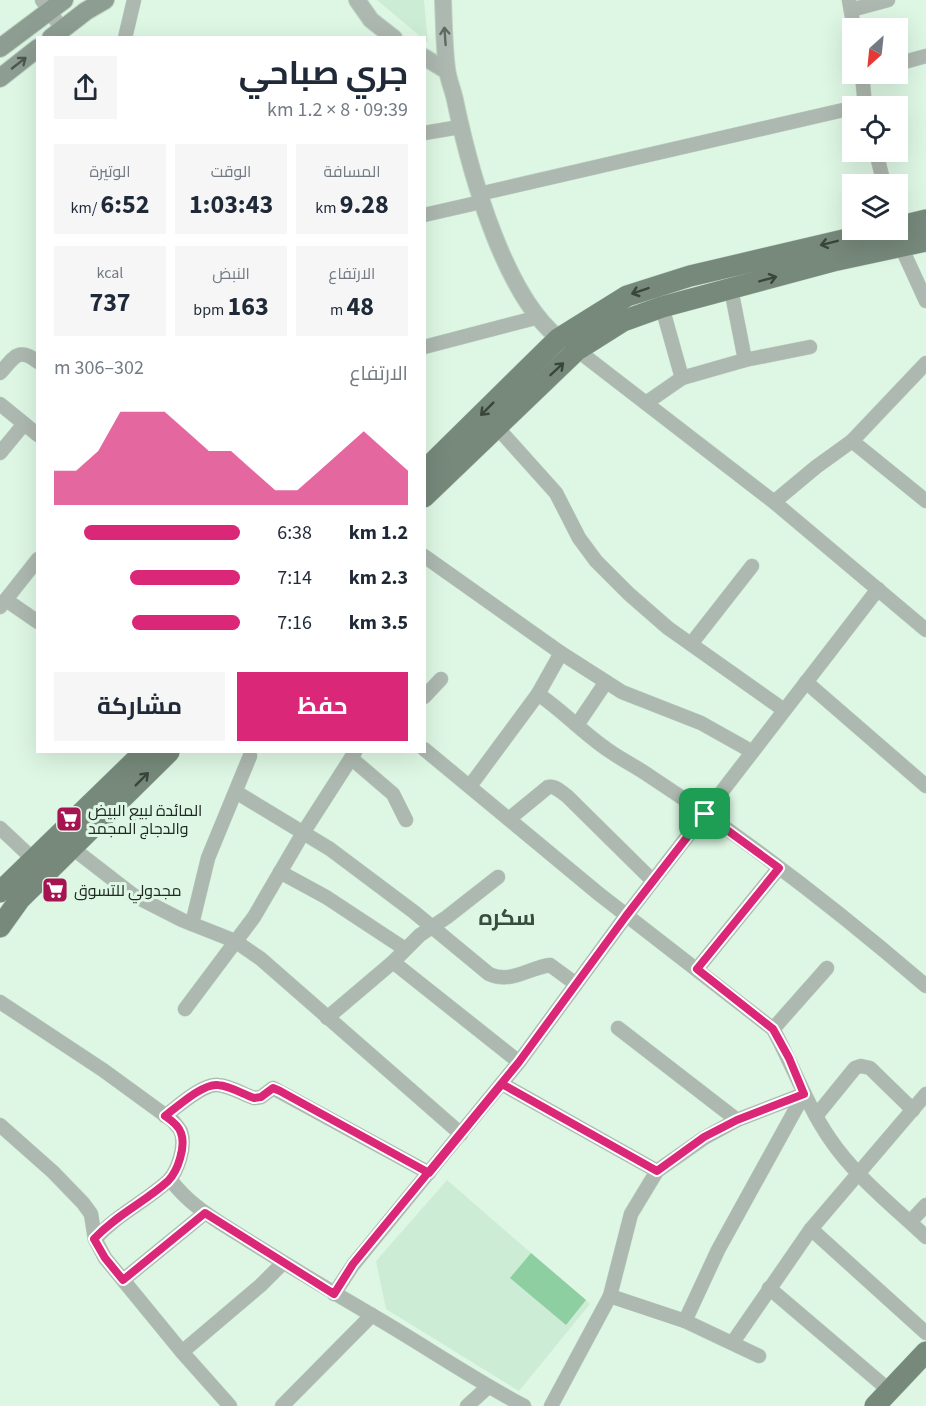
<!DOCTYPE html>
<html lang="ar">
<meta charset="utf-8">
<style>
body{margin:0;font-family:"Source Sans 3",Cairo,sans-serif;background:#f6f6f7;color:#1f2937;direction:rtl;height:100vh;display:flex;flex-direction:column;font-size:22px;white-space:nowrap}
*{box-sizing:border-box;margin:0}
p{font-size:20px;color:#747a83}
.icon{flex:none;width:33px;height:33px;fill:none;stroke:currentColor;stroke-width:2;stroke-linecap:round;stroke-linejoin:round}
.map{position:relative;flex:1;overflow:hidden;direction:ltr}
.side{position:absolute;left:36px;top:36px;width:390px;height:717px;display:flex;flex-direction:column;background:#fff;border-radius:0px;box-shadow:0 6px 24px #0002;direction:rtl}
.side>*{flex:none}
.needle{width:39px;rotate:207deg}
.tools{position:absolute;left:842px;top:18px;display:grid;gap:12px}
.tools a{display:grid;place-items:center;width:66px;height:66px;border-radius:0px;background:#fff;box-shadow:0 6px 24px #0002;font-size:30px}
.pin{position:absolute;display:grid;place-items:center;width:51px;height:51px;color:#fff;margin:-26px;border-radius:12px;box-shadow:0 3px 9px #0006}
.round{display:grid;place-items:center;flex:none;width:63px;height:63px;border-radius:0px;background:#f6f6f7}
.head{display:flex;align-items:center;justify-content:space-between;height:102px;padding:0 18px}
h1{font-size:33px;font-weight:700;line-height:45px}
.stats{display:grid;grid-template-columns:repeat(3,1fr);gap:9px;height:102px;padding:6px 18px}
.stats div{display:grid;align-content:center;border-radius:0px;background:#f6f6f7;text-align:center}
.stats b{font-size:26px;font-weight:700}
.stats small{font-size:16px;font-weight:400}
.stats p{font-size:16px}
.chart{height:168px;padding:12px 18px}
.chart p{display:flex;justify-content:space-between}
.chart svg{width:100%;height:108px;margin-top:6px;fill:#db2777;opacity:.7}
.action{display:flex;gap:12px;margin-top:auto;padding:12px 18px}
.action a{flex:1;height:69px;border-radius:0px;background:#db2777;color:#fff;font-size:24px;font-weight:700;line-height:69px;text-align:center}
.action a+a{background:#f6f6f7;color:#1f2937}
ul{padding:0 18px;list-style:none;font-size:20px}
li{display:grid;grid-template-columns:96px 72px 1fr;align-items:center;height:45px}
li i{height:15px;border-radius:8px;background:#db2777}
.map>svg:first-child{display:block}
</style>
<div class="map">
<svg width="926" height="1406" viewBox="0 0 926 1406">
<rect width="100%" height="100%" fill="#def7e4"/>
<g fill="#cdecd5">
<polygon points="377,0 424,0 428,43 424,38 421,37"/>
<polygon points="447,1180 590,1304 519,1391 386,1309 376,1261"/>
</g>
<polygon fill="#8ecfa2" points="531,1253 586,1300 566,1325 510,1278"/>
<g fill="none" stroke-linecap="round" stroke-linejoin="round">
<defs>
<g id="minor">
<polyline points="42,0 62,29"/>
<polyline points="849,0 854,28"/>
<polyline points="851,10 888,0"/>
<polyline points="125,38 134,0"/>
<polyline points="897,64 926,56"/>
<polyline points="862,74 865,106"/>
<polyline points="424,133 460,127"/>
<polyline points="876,152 884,184"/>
<polyline points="479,194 852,108"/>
<polyline points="424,215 481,202"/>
<polyline points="898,240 926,301"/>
<polyline points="731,289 745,360"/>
<polyline points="662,307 682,378"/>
<polyline points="424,347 539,317"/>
<polyline points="577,350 774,502 926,630"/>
<polyline points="926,363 852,441 926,501"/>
<path d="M0 373C14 358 18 346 38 362"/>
<polyline points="646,403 682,378 745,360 810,347"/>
<polyline points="0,404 38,435"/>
<polyline points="496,426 556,493 579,538 596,561 629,594 668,628 784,710"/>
<polyline points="0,453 24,424"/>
<polyline points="774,502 816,467 852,441"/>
<polyline points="424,556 561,653 622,692 701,723 751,751"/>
<polyline points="6,600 38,622"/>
<polyline points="0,607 38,559"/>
<polyline points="691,644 752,566"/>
<polyline points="806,682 926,786"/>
<path d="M538 694C563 711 583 733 608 750 622 760 637 767 651 777 747 840 839 911 926 986"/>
<polyline points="424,697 441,679"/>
<polyline points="577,725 606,682"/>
<path d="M424 749 599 894 773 1029C793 1065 806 1104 830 1139 855 1176 893 1206 926 1237"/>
<polyline points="351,758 393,794 406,820"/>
<polyline points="470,786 538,694 561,653"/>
<path d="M236 792 330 849 414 912 489 974C511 984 528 968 550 965L576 984"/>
<path d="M509 819 548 787C555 785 561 792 567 796L653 881"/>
<polyline points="0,828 33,859"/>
<polyline points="71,847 133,895 182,920 235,941 261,959 461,1134"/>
<polyline points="280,872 326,897 405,949"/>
<polyline points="192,924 208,858 250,756"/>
<polyline points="393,962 519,1062"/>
<polyline points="697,969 779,868"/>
<path d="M0 1002 103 1070 173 1121C175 1124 180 1129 181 1132 186 1146 178 1171 168 1181 145 1202 116 1215 95 1239"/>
<polyline points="185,1009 254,917 303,833 355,752"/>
<polyline points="327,1018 393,962 420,935 447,917 498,877"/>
<polyline points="618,1028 737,1120"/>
<polyline points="773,1029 827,968"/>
<polyline points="502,1084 657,1171"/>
<path d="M165 1116C177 1107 203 1083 218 1085 230 1086 243 1094 254 1098L261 1097 273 1088 429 1173"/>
<polyline points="816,1116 855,1068 861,1066 870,1068 913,1110"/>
<polyline points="0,1125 53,1172 83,1203 91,1214 95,1239 105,1258 182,1352 230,1406"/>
<path d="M170 1179C190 1207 221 1223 249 1241 289 1266 329 1290 370 1314 422 1344 471 1378 524 1406"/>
<polyline points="910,1222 926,1205"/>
<polyline points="811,1229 926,1333"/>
<polyline points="123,1280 205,1213"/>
<polyline points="769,1288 890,1391"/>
<polyline points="334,1294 353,1265 519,1062 626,916 878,589"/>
<polyline points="610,1296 685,1321 759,1356"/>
<polyline points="685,1321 718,1250 804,1094"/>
<polyline points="733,1342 811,1229 926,1094"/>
<polyline points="182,1352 261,1285 283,1263"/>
<polyline points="282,1406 372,1315"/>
<polyline points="467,1406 488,1387"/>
<polyline points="551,1406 610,1296 631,1214 657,1171 704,1138 737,1120 804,1094"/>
</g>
<g id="tertiary">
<polyline points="357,0 371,20 394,38"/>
<path d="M443 0C444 23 444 46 447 69 448 79 453 90 455 100 469 167 506 309 569 345"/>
<polyline points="424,57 447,71"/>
</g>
<g id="secondary">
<polyline points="51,38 86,11 105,0"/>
<polyline points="0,48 64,0"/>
<polyline points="0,78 38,48"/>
</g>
<g id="primary">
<polyline points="897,227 926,220"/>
<polyline points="424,471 558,339 627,296 690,276 886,230"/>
<polyline points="424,497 577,350 623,321 662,307 833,261 926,241"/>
<polyline points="0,892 144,752"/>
<polyline points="0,927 20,899 169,752"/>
<polyline points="875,1406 926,1352"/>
</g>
</defs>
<use href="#minor" stroke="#bcd2c1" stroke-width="15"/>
<use href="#tertiary" stroke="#bcd2c1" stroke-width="18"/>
<use href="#secondary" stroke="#bcd2c1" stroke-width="20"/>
<use href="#primary" stroke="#bcd2c1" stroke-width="22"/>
<use href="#minor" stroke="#adb8b0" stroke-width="14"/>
<use href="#tertiary" stroke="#adb8b0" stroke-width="16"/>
<use href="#secondary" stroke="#8d9d91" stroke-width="18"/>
<use href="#primary" stroke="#76897b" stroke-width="21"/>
</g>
<defs><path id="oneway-shaft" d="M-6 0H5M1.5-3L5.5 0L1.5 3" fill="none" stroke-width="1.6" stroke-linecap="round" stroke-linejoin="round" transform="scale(1.5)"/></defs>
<use stroke="#5f6962" href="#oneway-shaft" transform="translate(445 36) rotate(-94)"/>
<use stroke="#4c574e" href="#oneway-shaft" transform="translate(19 63) rotate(-38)"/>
<g stroke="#3a463d">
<use href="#oneway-shaft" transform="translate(829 243) rotate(166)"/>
<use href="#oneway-shaft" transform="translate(768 279) rotate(-15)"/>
<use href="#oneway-shaft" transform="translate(640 291) rotate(161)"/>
<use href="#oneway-shaft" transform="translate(557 369) rotate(-43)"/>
<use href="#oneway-shaft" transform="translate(487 409) rotate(135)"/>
<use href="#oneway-shaft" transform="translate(142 779) rotate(-45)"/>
</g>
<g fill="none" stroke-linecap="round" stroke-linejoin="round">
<defs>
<path id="route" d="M705 814 626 916 519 1062 353 1264 334 1294 205 1213 123 1280 105 1258 94 1239C116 1215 145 1202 168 1181 178 1171 186 1146 181 1133 179 1126 171 1120 165 1116 177 1107 203 1083 218 1085 230 1086 243 1094 254 1098L261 1097 273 1088 280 1091 429 1173 502 1084 657 1171 704 1137 737 1120 804 1094 789 1058 773 1029 697 969 779 868 705 814"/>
</defs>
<use href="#route" stroke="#fff" stroke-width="12"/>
<use href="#route" stroke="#db2777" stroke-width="8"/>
</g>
<defs>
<symbol id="supermarket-square" viewBox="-11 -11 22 22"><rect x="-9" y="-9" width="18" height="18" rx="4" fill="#a61351" stroke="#def7e4"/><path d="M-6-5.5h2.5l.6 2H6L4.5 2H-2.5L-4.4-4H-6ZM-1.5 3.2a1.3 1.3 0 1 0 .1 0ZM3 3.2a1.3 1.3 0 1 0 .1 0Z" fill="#fff"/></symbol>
</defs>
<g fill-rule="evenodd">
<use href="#supermarket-square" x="54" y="804" width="30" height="30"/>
<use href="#supermarket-square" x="40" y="875" width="30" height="30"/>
</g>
<g text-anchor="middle" stroke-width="6" stroke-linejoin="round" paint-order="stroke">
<g font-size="16" fill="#202922" stroke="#def7e4" text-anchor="start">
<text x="88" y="816">المائدة لبيع البيض<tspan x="88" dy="18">والدجاج المجمد</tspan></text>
<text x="74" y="896">مجدولي للتسوق</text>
</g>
<g font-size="22" font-weight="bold" fill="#384d3e" stroke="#def7e4">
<text x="507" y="925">سكره</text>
</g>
</g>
</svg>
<div class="tools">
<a><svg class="needle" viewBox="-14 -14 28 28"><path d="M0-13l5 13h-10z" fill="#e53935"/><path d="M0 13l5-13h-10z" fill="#747a83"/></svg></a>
<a><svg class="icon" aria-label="locate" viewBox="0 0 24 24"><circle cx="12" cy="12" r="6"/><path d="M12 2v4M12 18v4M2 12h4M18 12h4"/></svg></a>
<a><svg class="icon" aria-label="layers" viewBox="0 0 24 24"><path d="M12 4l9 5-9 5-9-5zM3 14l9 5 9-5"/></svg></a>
</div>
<div class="pin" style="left:705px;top:814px;background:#1e9e55"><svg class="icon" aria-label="arrive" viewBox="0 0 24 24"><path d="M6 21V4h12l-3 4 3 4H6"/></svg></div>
<section class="side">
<div class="head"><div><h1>جري صباحي</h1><p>09:39 · 8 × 1.2 km</p></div><a class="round"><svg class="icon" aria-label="share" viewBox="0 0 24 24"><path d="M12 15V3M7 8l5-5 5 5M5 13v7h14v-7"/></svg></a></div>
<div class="stats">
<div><p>المسافة</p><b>9.28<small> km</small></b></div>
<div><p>الوقت</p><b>1:03:43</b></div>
<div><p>الوتيرة</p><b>6:52<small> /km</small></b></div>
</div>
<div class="stats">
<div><p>الارتفاع</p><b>48<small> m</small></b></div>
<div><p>النبض</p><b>163<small> bpm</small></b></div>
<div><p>kcal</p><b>737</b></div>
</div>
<div class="chart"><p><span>الارتفاع</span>302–306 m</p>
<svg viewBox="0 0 160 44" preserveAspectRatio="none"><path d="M0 44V30L10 30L20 22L30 6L40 6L50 6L60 14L70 22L80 22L90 30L100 38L110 38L120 30L130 22L140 14L150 22L160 30V44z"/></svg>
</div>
<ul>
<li><b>1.2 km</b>6:38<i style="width:84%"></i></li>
<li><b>2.3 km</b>7:14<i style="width:59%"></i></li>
<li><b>3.5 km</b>7:16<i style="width:58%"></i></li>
</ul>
<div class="action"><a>حفظ</a><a>مشاركة</a></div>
</section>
</div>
